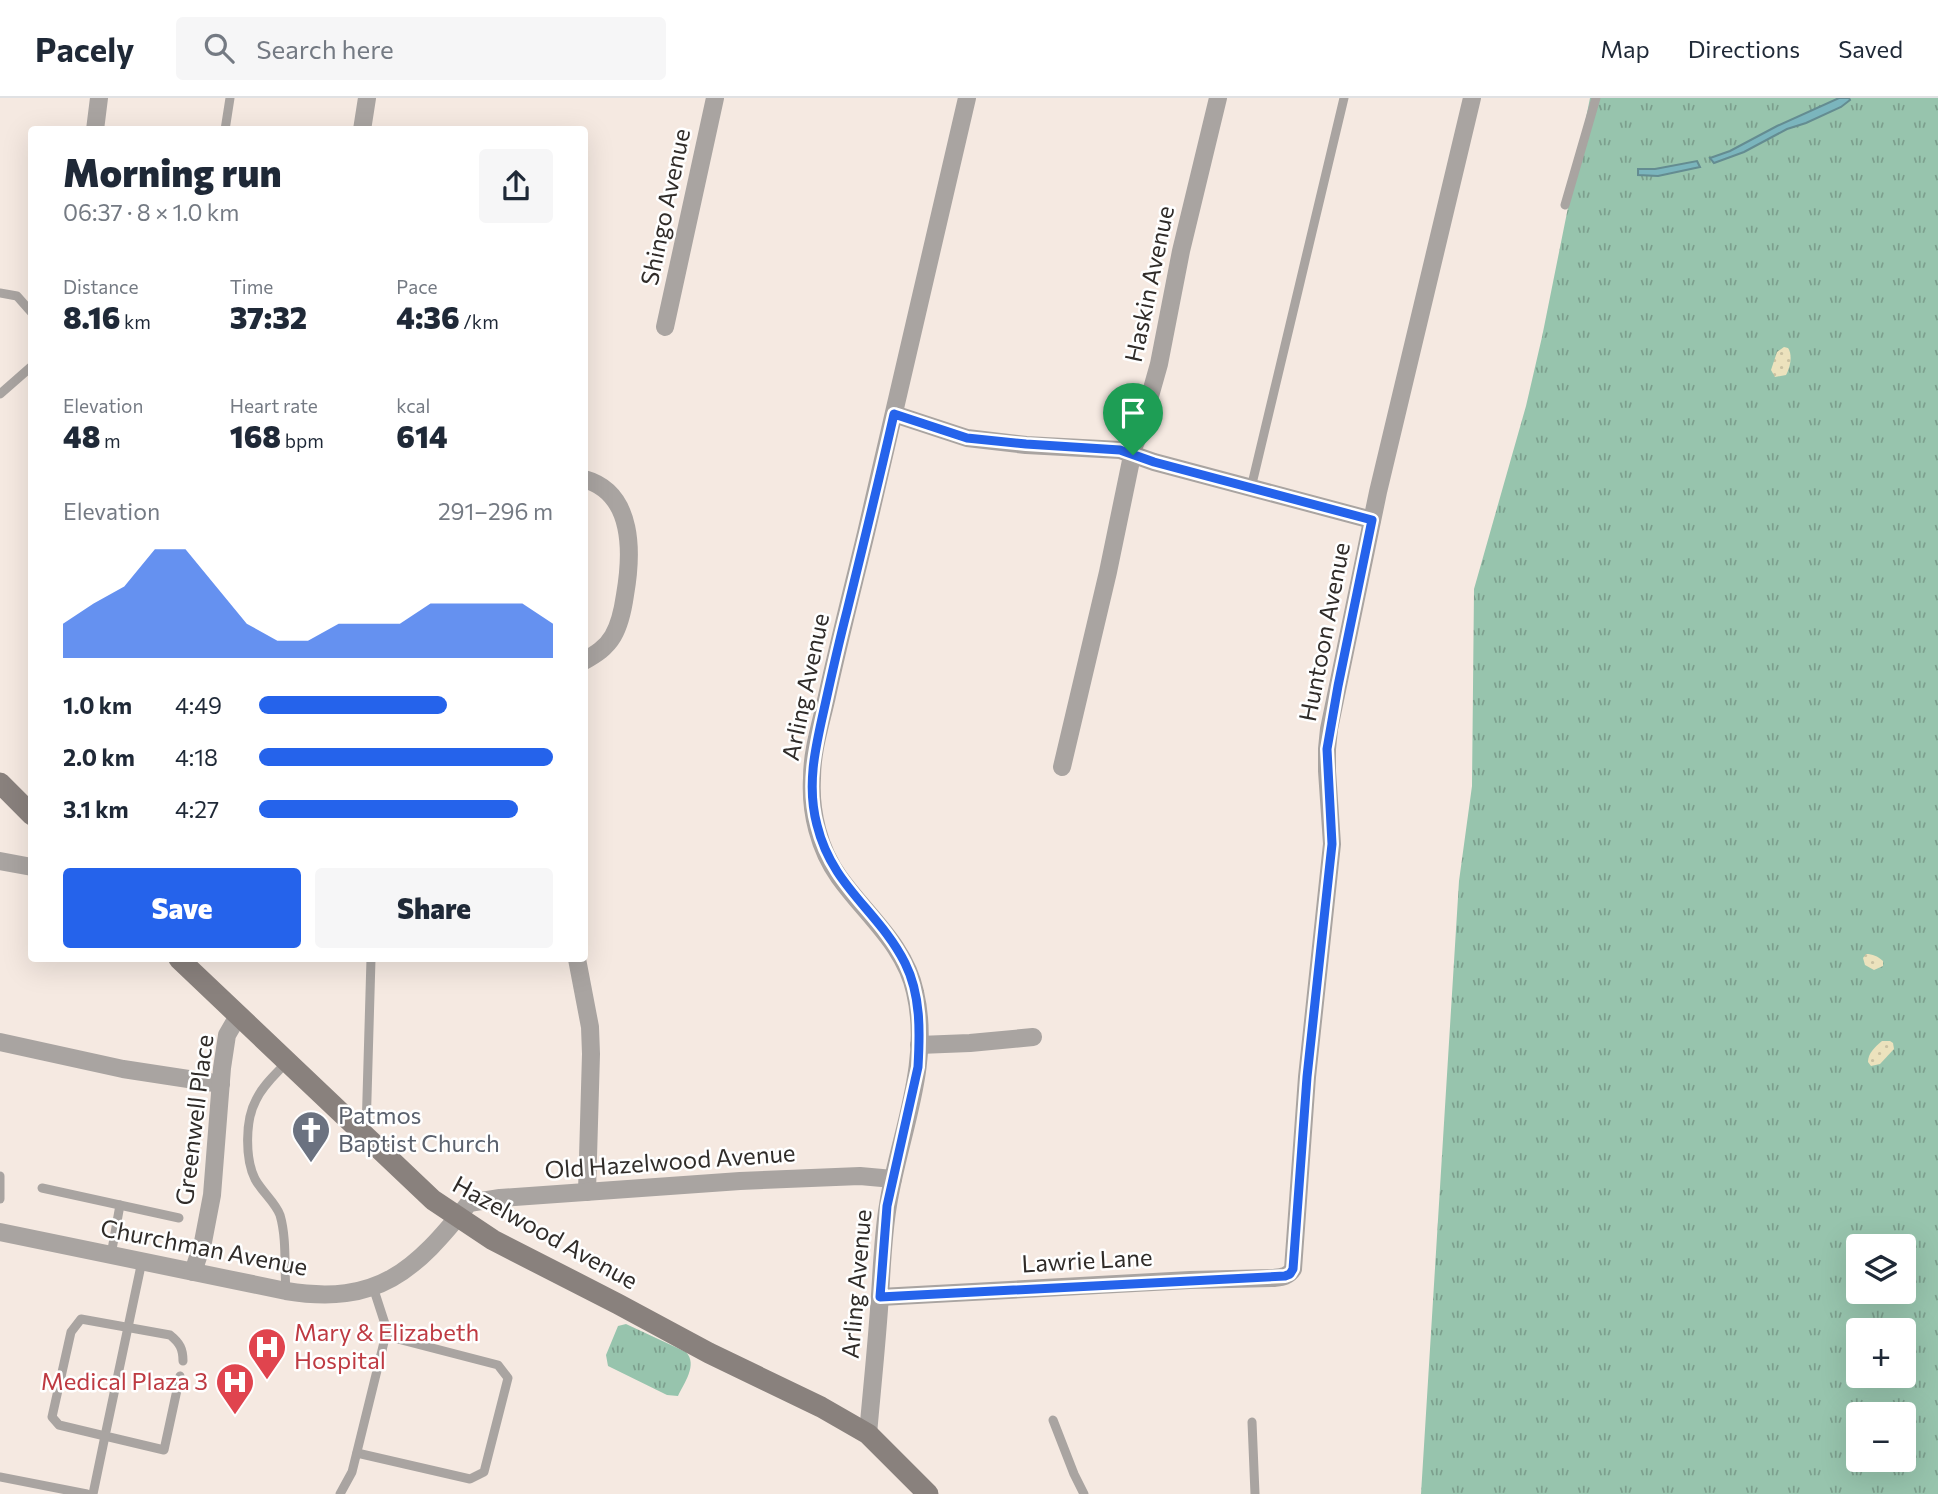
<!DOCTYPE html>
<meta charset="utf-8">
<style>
body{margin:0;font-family:Commissioner,sans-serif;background:#f6f6f7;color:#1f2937;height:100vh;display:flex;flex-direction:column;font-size:26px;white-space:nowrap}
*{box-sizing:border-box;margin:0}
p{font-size:23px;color:#747a83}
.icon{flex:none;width:38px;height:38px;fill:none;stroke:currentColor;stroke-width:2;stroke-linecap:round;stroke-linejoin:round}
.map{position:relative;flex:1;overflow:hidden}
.side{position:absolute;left:28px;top:28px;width:560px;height:836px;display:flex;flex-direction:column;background:#fff;border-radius:7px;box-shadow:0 7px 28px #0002}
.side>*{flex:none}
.controls{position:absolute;left:1846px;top:1136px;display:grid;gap:14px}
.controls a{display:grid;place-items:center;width:70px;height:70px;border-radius:7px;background:#fff;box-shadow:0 7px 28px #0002;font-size:35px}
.pin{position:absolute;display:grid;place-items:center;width:60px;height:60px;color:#fff;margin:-72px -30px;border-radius:50% 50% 50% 0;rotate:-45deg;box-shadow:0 0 7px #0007}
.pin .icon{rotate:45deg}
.round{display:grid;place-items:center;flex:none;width:74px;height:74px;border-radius:7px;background:#f6f6f7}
.summary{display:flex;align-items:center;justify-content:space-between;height:119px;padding:0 35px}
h1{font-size:38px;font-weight:800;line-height:52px}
.figures{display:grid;grid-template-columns:repeat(3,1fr);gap:10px;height:119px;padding:7px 35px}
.figures div{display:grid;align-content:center}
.figures b{font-size:30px;font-weight:800}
.figures small{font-size:19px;font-weight:400}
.figures p{font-size:19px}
.chart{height:196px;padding:14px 35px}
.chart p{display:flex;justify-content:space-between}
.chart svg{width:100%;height:126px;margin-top:7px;fill:#2563eb;opacity:.7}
.button{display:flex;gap:14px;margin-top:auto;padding:14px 35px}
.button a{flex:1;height:80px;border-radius:7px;background:#2563eb;color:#fff;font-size:28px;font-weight:800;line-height:80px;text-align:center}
.button a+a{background:#f6f6f7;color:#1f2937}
ul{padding:0 35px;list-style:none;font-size:23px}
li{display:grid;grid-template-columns:112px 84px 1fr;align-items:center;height:52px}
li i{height:18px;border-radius:9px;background:#2563eb}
header{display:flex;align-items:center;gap:42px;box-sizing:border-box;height:98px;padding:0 35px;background:#fff;border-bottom:2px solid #e0e1e3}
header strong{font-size:33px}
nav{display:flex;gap:38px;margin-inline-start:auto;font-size:24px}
.search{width:490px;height:63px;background:#f6f6f7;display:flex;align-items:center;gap:18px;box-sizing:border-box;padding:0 24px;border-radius:7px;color:#747a83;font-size:26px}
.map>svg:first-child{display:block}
</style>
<header>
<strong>Pacely</strong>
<div class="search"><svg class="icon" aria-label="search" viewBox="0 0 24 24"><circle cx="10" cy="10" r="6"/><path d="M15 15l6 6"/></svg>Search here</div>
<nav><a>Map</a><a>Directions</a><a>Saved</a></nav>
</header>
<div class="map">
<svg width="1938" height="1396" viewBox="0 0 1938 1396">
<defs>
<pattern id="grass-tufts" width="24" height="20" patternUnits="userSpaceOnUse" patternTransform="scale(1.75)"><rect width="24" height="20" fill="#97c4ad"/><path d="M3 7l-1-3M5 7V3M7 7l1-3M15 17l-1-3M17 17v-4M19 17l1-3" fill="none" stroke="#7c9f8d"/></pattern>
<pattern id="sand-dots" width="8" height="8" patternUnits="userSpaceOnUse" patternTransform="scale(1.75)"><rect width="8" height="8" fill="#ece2bd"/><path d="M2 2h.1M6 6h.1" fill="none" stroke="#cbc2a2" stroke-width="1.8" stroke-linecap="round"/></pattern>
</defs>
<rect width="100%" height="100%" fill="#f5e9e1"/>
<g fill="url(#grass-tufts)" fill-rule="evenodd">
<path d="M1590 0H1938V1396H1421L1459 783 1472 688 1474 491 1526 308 1542 239ZM1858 1148H1904V1194H1858ZM1858 1232H1904V1278H1858ZM1858 1316H1904V1362H1858Z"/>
<path d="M626 1226 686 1254C698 1267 684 1285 678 1298L667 1297 608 1268 606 1257 618 1228Z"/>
</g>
<g fill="url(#sand-dots)">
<path d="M1784 249 1788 250C1793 257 1790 270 1786 277L1775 279 1771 272 1777 254Z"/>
<path d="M1866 856C1873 856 1877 858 1883 863V868L1874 872 1865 867 1863 860Z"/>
<path d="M1882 943H1890L1893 945 1894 951 1880 966 1871 968 1868 964C1868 955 1875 949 1882 943Z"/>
</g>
<g fill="#7bb5bd" stroke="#648c91" stroke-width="2">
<polygon points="1839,0 1849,0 1850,2 1841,9 1806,25 1787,31 1744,54 1714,65 1710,60 1730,53 1777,28"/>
<polygon points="1697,63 1700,69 1658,78 1638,77 1638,71 1655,71"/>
</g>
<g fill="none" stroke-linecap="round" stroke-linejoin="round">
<g stroke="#a9a4a1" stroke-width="9">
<polyline points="225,32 230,0"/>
<polyline points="1565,107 1596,0"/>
<polyline points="0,195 17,198 32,215"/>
<polyline points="0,296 32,268"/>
<polyline points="1251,390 1344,0"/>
<polyline points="366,1034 371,861"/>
<polyline points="0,1078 0,1101"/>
<polyline points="42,1090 179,1120"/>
<polyline points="111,1157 120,1107"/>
<polyline points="142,1163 105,1338 164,1352 180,1278"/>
<path d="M286 1193C284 1169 287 1141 280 1117 275 1104 262 1094 255 1081 245 1061 245 1022 256 1002 263 987 276 976 287 964"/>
<polyline points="1053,1322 1074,1376 1084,1396"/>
<polyline points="1252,1324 1255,1396"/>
<polyline points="357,1355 470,1381 484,1374 508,1280 498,1267 386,1238"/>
<polyline points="0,1379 87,1396"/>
<path d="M93 1396 105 1338 59 1327 52 1319 71 1234 81 1221 170 1237C180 1245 183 1251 183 1263"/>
<polyline points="340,1396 352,1374 387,1232 373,1189"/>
</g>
<g stroke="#a9a4a1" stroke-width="18">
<polyline points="95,32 99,0"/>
<polyline points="362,32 367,0"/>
<polyline points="665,229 715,0"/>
<polyline points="894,316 967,340 1026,347 1120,352 1154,364 1372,422"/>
<path d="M584 381C635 395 632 457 625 497 623 511 620 526 613 538 606 550 596 556 584 563"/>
<polyline points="1062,669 1108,474 1134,348 1139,337 1159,266 1181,153 1218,0"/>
<polyline points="0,763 32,769"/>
<polyline points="577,861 590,929 591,956 587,1094"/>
<polyline points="0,944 123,971 221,986"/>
<polyline points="919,947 970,945 1033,939"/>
<path d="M0 1134 286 1193C378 1208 415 1173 469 1105L500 1100 740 1083 860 1078 893 1081"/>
<polyline points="193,1174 203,1144 212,1097 222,970 227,937 238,918"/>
<path d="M880 1199 1190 1182 1273 1180C1281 1179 1288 1179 1293 1171L1307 979 1332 746 1327 673V651L1329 631 1378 394 1472 0"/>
<path d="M868 1336C872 1290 877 1244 880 1197 882 1167 883 1137 888 1107 899 1037 932 966 915 894 905 847 866 817 839 779 819 751 810 714 812 680 812 652 821 625 827 598 839 543 853 489 866 435 901 290 934 145 967 0"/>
</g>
<g stroke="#89817d" stroke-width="21">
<polyline points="0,685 32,717"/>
<polyline points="179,861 433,1102 493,1142 618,1206 709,1255 821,1309 868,1336 928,1396"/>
</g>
</g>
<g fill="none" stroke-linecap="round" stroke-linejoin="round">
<defs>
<path id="route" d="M894 316 967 340 1026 346 1120 352 1154 364 1372 422 1338 588 1327 651 1332 746 1307 979 1293 1171 1290 1176 1285 1178 880 1199 887 1108 918 969C920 934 921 897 905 865 879 813 832 789 817 727 806 686 816 647 825 607 832 575 839 544 847 513 863 448 879 382 894 316Z"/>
</defs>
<use href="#route" stroke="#fff" stroke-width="14"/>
<use href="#route" stroke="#2563eb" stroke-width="9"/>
</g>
<defs>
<symbol id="church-pin" viewBox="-11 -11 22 30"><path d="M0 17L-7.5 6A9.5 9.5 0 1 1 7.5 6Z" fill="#6b7280" stroke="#fff"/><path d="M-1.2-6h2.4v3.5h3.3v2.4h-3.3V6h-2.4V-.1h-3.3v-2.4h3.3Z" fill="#fff"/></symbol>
<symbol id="hospital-pin" viewBox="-11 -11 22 30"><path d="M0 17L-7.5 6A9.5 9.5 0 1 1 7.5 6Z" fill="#e0444e" stroke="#fff"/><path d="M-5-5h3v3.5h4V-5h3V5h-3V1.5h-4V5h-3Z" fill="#fff"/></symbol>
</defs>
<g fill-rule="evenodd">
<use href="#church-pin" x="289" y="1010" width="44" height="60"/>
<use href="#hospital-pin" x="245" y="1227" width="44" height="60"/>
<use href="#hospital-pin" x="213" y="1262" width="44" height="60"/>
</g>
<g text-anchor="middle" stroke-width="5" stroke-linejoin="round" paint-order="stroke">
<g font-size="24" fill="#302c29" stroke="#fff">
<text transform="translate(666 109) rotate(-78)" y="8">Shingo Avenue</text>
<text transform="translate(1150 186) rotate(-78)" y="8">Haskin Avenue</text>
<text transform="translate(1325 534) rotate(-79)" y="8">Huntoon Avenue</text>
<text transform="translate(806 589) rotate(-78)" y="8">Arling Avenue</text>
<text transform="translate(195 1022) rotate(-83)" y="8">Greenwell Place</text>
<text transform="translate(670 1064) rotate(-4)" y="8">Old Hazelwood Avenue</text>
<text transform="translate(545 1135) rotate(29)" y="8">Hazelwood Avenue</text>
<text transform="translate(204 1150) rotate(11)" y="8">Churchman Avenue</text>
<text transform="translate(1087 1163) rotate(-3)" y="8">Lawrie Lane</text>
<text transform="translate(857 1186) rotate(-85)" y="8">Arling Avenue</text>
</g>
<g font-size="24" fill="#5b616d" stroke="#fff" text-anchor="start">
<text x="338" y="1026">Patmos<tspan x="338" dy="28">Baptist Church</tspan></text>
</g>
<g font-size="24" fill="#be3a42" stroke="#fff" text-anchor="start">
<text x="294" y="1243">Mary &amp; Elizabeth<tspan x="294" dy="28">Hospital</tspan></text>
<text x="208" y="1292" text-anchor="end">Medical Plaza 3</text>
</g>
</g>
</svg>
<div class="controls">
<a><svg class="icon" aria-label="layers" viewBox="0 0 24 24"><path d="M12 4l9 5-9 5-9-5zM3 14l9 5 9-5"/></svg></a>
<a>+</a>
<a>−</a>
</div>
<div class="pin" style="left:1133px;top:357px;background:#1e9e55"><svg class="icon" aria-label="arrive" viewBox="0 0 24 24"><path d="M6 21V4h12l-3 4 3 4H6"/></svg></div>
<section class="side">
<div class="summary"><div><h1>Morning run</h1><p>06:37 · 8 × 1.0 km</p></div><a class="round"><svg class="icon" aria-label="share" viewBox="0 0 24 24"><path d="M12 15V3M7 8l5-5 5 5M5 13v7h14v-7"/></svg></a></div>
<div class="figures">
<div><p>Distance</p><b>8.16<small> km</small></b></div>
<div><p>Time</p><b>37:32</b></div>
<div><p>Pace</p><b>4:36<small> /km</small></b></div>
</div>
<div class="figures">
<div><p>Elevation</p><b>48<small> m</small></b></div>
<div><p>Heart rate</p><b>168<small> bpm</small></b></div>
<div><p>kcal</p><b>614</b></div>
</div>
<div class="chart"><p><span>Elevation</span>291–296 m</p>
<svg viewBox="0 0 160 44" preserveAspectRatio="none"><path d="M0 44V32L10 25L20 19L30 6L40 6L50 19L60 32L70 38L80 38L90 32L100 32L110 32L120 25L130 25L140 25L150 25L160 32V44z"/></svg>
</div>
<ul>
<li><b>1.0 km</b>4:49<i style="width:64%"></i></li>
<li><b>2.0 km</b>4:18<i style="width:100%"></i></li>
<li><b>3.1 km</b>4:27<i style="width:88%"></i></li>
</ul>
<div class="button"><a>Save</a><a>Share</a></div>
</section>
</div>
